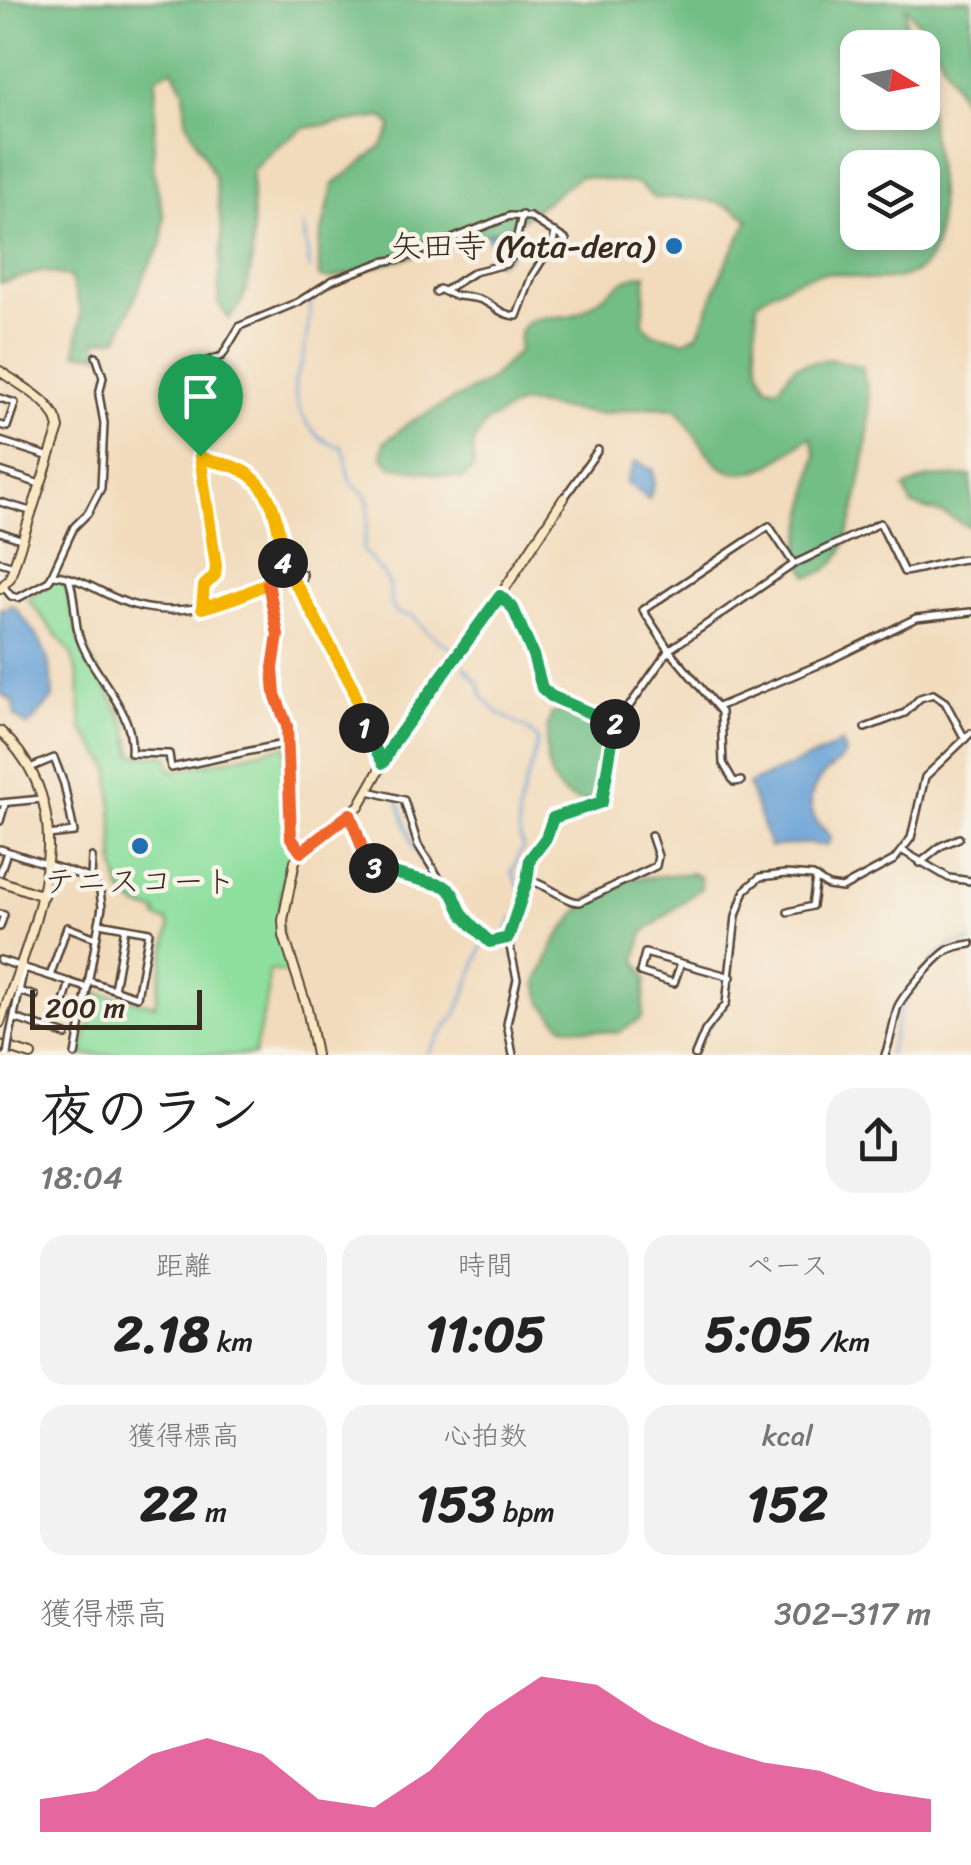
<!DOCTYPE html>
<html lang="ja">
<meta charset="utf-8">
<style>
body{margin:0;font-family:Sriracha,"Klee One",sans-serif;background:#f2f2f2;color:#222;height:100vh;display:flex;flex-direction:column;font-size:38px;white-space:nowrap}
*{box-sizing:border-box;margin:0}
p{font-size:32px;color:#767676}
.icon{flex:none;width:55px;height:55px;fill:none;stroke:currentColor;stroke-width:2;stroke-linecap:round;stroke-linejoin:round}
.map{position:relative;height:1055px;overflow:hidden}
.drawer{display:flex;flex-direction:column;background:#fff;flex:1}
.drawer>*{flex:none}
.needle{width:65px;rotate:100deg}
.tools{position:absolute;left:840px;top:30px;display:grid;gap:20px}
.tools a{display:grid;place-items:center;width:100px;height:100px;border-radius:20px;background:#fff;box-shadow:0 5px 15px #0003;font-size:50px}
.scale{position:absolute;left:30px;bottom:25px;width:172px;box-sizing:border-box;padding-left:10px;border:5px solid #3b2a1e;border-top:0;font-size:28px;line-height:35px;white-space:nowrap;color:#3b2a1e;-webkit-text-stroke:8px #f7f3e8;paint-order:stroke}
.pin{position:absolute;display:grid;place-items:center;width:85px;height:85px;color:#fff;margin:-102px -42px;border-radius:50% 50% 50% 0;rotate:-45deg;box-shadow:0 0 10px #0007}
.pin .icon{rotate:45deg}
.km{position:absolute;width:50px;height:50px;margin:-25px;border-radius:50%;background:#222;color:#fff;font-size:28px;line-height:50px;text-align:center}
.round{display:grid;place-items:center;flex:none;width:105px;height:105px;border-radius:30px;background:#f2f2f2}
.headline{display:flex;align-items:center;justify-content:space-between;height:170px;padding:0 40px}
h1{font-size:55px;font-weight:700;line-height:75px}
.figures{display:grid;grid-template-columns:repeat(3,1fr);gap:15px;height:170px;padding:10px 40px}
.figures div{display:grid;align-content:center;border-radius:25px;background:#f2f2f2;text-align:center}
.figures b{font-size:50px;font-weight:700}
.figures small{font-size:28px;font-weight:400}
.figures p{font-size:28px}
.chart{height:280px;padding:20px 40px}
.chart p{display:flex;justify-content:space-between}
.chart svg{width:100%;height:180px;margin-top:10px;fill:#db2777;opacity:.7}
.map>svg:first-child{display:block}
</style>
<div class="map">
<svg width="971" height="1055" viewBox="0 0 971 1055">
<rect width="100%" height="100%" fill="#f7f3e8"/>
<filter id="ink" filterUnits="userSpaceOnUse"><feTurbulence type="fractalNoise" baseFrequency=".01" numOctaves="2"/><feDisplacementMap in="SourceGraphic" scale="20" xChannelSelector="R" yChannelSelector="G"/><feConvolveMatrix kernelMatrix="1 2 1 2 8 2 1 2 1" color-interpolation-filters="sRGB"/></filter>
<filter id="wash" filterUnits="userSpaceOnUse"><feTurbulence type="fractalNoise" baseFrequency=".0048" numOctaves="4" result="noise"/><feDisplacementMap in="SourceGraphic" scale="40" xChannelSelector="R" yChannelSelector="G"/><feGaussianBlur stdDeviation="2.25" result="paint"/><feColorMatrix in="noise" values="0 0 0 0 0 0 0 0 0 0 0 0 0 0 0 0 0 1.4 0 .05"/><feComposite in="paint" operator="in"/></filter>
<g filter="url(#wash)">
<rect width="100%" height="100%" fill="#f2dbbc"/>
<path fill="#8fdf9f" stroke="#65845e" stroke-width="2.5" d="M57 578 64 579 79 638 127 726 133 755 168 756 171 771C210 765 247 753 286 746 284 766 287 836 295 852 275 892 277 932 290 973L269 970 268 993 254 1055H82L98 993 155 1005 170 927 167 921 157 918V912L138 907 121 891 115 867 110 768 82 728 79 680 71 653 28 599Z"/>
<g fill="#73be86" stroke="#577452" stroke-width="2.5" fill-rule="evenodd">
<path d="M0 0H971V118L935 46 906 7V47L858 48V112H922L923 90 928 100C930 136 940 172 939 208 938 263 923 283 866 279 853 278 840 272 827 273 808 273 772 289 757 302 756 331 752 359 767 386L778 388 795 366 830 359 862 367C864 379 869 392 869 405 871 433 854 533 839 556 833 567 820 575 808 576L798 557 816 455 811 436C786 453 752 488 720 466 709 459 686 421 677 409L653 407 599 414 521 403 487 422 473 442 474 467 463 479 391 466 382 456 384 443 410 422 489 381 519 351C519 343 518 334 523 327 535 312 559 321 576 314 600 304 619 276 646 274L643 323 652 333 684 341 699 333 725 265 749 220C725 197 686 197 654 198L639 184 580 176 517 223 472 240 330 279 319 277V246L333 185 381 147 392 127 383 117 304 128 279 145 252 171C250 217 263 284 229 319L218 303 222 232 215 178 186 121 184 90 173 69 156 77 153 170 164 216 162 244 146 271 118 338 95 341 100 355 76 353 81 312 70 277 43 271 0 283ZM858 168H922V232H858Z"/>
<polygon points="971,476 971,528 944,514 912,505 904,488 928,478"/>
<path d="M564 709 612 729 598 800C546 809 540 753 551 715Z"/>
<polygon points="692,873 700,877 701,888 643,933 636,959 646,978 642,1018 617,1033 563,1026 542,1003 537,983 556,940 585,903 629,879"/>
</g>
<g fill="#67a2d7" stroke="#51667a" stroke-width="2.5">
<polygon points="509,228 512,233 510,256 497,263 487,234"/>
<polygon points="636,461 653,470 654,484 649,499 626,482"/>
<path d="M9 605 14 606C43 644 50 649 53 698L28 726 15 716 13 702 0 693V608L7 609Z"/>
<path d="M841 742 845 753C839 765 832 766 823 775 803 798 809 819 831 836L827 846 808 843 770 847 748 784 833 748Z"/>
</g>
<g fill="none" stroke-linecap="round" stroke-linejoin="round">
<g stroke="#67a2d7" stroke-width="2.5">
<polyline points="303,225 310,269"/>
<path d="M311 302C309 322 306 345 301 365 300 370 296 374 295 380 291 405 314 444 341 446 349 457 345 465 349 477 352 488 359 487 365 495 374 506 364 538 363 551 378 570 394 577 390 603L397 613 413 616 425 630 453 650"/>
<path d="M464 667 480 685 482 696 497 712 528 730 538 740C532 776 508 811 523 847L512 872 521 890"/>
<polyline points="398,800 413,846 438,887 451,896 460,919 484,942"/>
<polyline points="930,963 952,944 971,941"/>
<polyline points="426,1055 458,1012 484,942 489,937 506,935 513,917"/>
<polyline points="888,1055 901,1007 918,983"/>
</g>
</g>
</g>
<g filter="url(#ink)">
<g fill="none" stroke-linecap="round" stroke-linejoin="round">
<defs>
<g id="street">
<polyline points="444,291 474,272 506,264 512,257 522,215"/>
<path d="M436 292 439 289C457 299 463 295 479 299 494 304 501 316 517 316L532 276 553 243 555 232"/>
<polyline points="0,398 15,403 7,427 0,425"/>
<polyline points="0,441 50,457"/>
<polyline points="200,458 216,566 215,575 204,586 203,607"/>
<polyline points="0,471 40,484"/>
<polyline points="564,498 598,450"/>
<polyline points="0,502 30,511"/>
<polyline points="0,532 23,540"/>
<polyline points="0,562 14,566"/>
<polyline points="289,573 303,574 301,589"/>
<path d="M53 575C81 576 107 598 134 605 183 619 245 601 285 571"/>
<path d="M69 578C75 596 74 614 78 632 88 673 135 706 131 753L169 754 171 768 288 743"/>
<polyline points="269,583 278,635 273,668 275,694 287,726 291,838 301,852"/>
<polyline points="4,587 11,596 18,598 49,581 74,527 88,513 101,488 104,423 99,395 103,377 96,356"/>
<path d="M500 596C532 625 528 675 551 696L616 725 669 650 794 564 880 523 904 572C921 570 960 557 971 559"/>
<polyline points="718,707 828,661 916,618 971,612"/>
<polyline points="865,728 905,713 920,698 933,694 945,702 965,739"/>
<polyline points="382,762 363,724 353,689 301,592 286,570 271,498 243,470 206,460 199,454 192,372 197,365 222,356 240,326 298,302 333,280 382,262 404,258 510,216 530,217 566,240"/>
<polyline points="30,768 54,758 64,784 74,832 48,835"/>
<polyline points="741,781 734,782 723,763 721,712 669,650 643,610 769,526 794,564"/>
<polyline points="369,791 404,800 418,845 444,886 452,891 464,916 490,941 508,938"/>
<polyline points="0,803 42,799"/>
<polyline points="351,814 368,864 441,885"/>
<polyline points="0,821 5,804"/>
<polyline points="0,849 86,877 100,891 102,907 75,1055"/>
<polyline points="903,851 949,878 971,881"/>
<polyline points="920,863 941,846 959,838"/>
<polyline points="0,873 7,852"/>
<polyline points="91,879 92,857"/>
<path d="M527 880C549 884 564 902 580 902L656 866 658 856 651 835"/>
<polyline points="788,912 812,906 816,878"/>
<polyline points="0,914 4,915 0,927"/>
<polyline points="0,960 87,988"/>
<polyline points="681,963 674,983 640,972 645,953 731,977"/>
<polyline points="50,976 67,927 96,938"/>
<polyline points="89,981 137,997 149,932 99,923"/>
<polyline points="114,989 125,928"/>
<polyline points="19,991 35,996"/>
<polyline points="61,1012 70,982"/>
<polyline points="14,1018 66,1035"/>
<polyline points="10,1035 24,968"/>
<polyline points="513,1055 507,1024 517,979 508,938 527,881 530,859 542,844 557,815 602,802 616,725"/>
<polyline points="695,1055 705,1031 726,1004 736,916 745,890 760,877 785,874 813,876 828,886 842,888 894,860 911,838 925,777 971,733"/>
<path d="M885 1055C891 1039 893 1025 897 1009 901 996 937 957 948 950 955 946 963 945 971 944"/>
</g>
<g id="secondary">
<path d="M0 371C20 386 55 401 59 428L10 578 0 589"/>
<path d="M0 731C90 815 32 928 0 1023"/>
<polyline points="0,881 43,896"/>
<polyline points="0,1045 31,1055"/>
<polyline points="316,1055 307,1008 284,936 283,920 295,861 306,846 359,806 395,742 500,596 564,498"/>
</g>
</defs>
<use href="#street" stroke="#564536" stroke-width="10"/>
<use href="#secondary" stroke="#564536" stroke-width="12"/>
<use href="#street" stroke="#fff" stroke-width="5"/>
<use href="#secondary" stroke="#fae7c3" stroke-width="8"/>
<defs>
<polyline id="street-bridge" points="7,1055 10,1035"/>
</defs>
<use href="#street-bridge" stroke="#564536" stroke-width="10" stroke-linecap="butt"/>
<use href="#street-bridge" stroke="#fff" stroke-width="5"/>
</g>
</g>
<g fill="none" stroke-linecap="round" stroke-linejoin="round" filter="url(#ink)">
<defs>
<path id="split-1" d="M200 456 216 566 215 575 204 586 202 608C233 599 260 590 286 570L301 592 353 688 364 728"/>
<polyline id="split-2" points="364,728 383,763 394,742 500,596 513,608 533,655 542,688 551,696 615,724"/>
<path id="split-3" d="M374 868 444 886C457 893 455 904 464 916 470 924 481 934 490 942L508 938 527 881 530 859 546 838 553 818 602 802 615 724"/>
<polyline id="split-4" points="283,563 286,570 268,583 278,635 273,668 275,694 287,726 291,838 301,852 350,814 368,864 374,868"/>
<path id="split-5" d="M200 456C211 464 225 462 237 468 275 484 279 527 283 563"/>
</defs>
<use href="#split-1" stroke="#fff" stroke-width="20"/>
<use href="#split-2" stroke="#fff" stroke-width="20"/>
<use href="#split-3" stroke="#fff" stroke-width="20"/>
<use href="#split-4" stroke="#fff" stroke-width="20"/>
<use href="#split-5" stroke="#fff" stroke-width="20"/>
<use href="#split-1" stroke="#f5b400" stroke-width="12"/>
<use href="#split-2" stroke="#22a559" stroke-width="12"/>
<use href="#split-3" stroke="#22a559" stroke-width="12"/>
<use href="#split-4" stroke="#f0652b" stroke-width="12"/>
<use href="#split-5" stroke="#f5b400" stroke-width="12"/>
</g>
<g fill="#1f6fb2" stroke="#f7f3e8" stroke-width="4">
<circle cx="674" cy="246" r="10"/>
<circle cx="140" cy="846" r="10"/>
</g>
<g text-anchor="middle" stroke-width="9" stroke-linejoin="round" paint-order="stroke">
<g font-size="32" fill="#3b2a1e" stroke="#f7f3e8" text-anchor="end">
<text x="654" y="257">矢田寺 (Yata-dera)</text>
<text x="140" y="892" text-anchor="middle">テニスコート</text>
</g>
</g>
</svg>
<div class="tools">
<a><svg class="needle" viewBox="-14 -14 28 28"><path d="M0-13l5 13h-10z" fill="#e53935"/><path d="M0 13l5-13h-10z" fill="#767676"/></svg></a>
<a><svg class="icon" aria-label="layers" viewBox="0 0 24 24"><path d="M12 4l9 5-9 5-9-5zM3 14l9 5 9-5"/></svg></a>
</div>
<div class="scale">200 m</div>
<div class="pin" style="left:200px;top:456px;background:#1e9e55"><svg class="icon" aria-label="arrive" viewBox="0 0 24 24"><path d="M6 21V4h12l-3 4 3 4H6"/></svg></div>
<b class="km" style="left:364px;top:728px">1</b>
<b class="km" style="left:615px;top:724px">2</b>
<b class="km" style="left:374px;top:868px">3</b>
<b class="km" style="left:283px;top:563px">4</b>
</div>
<section class="drawer">
<div class="headline"><div><h1>夜のラン</h1><p>18:04</p></div><a class="round"><svg class="icon" aria-label="share" viewBox="0 0 24 24"><path d="M12 15V3M7 8l5-5 5 5M5 13v7h14v-7"/></svg></a></div>
<div class="figures">
<div><p>距離</p><b>2.18<small> km</small></b></div>
<div><p>時間</p><b>11:05</b></div>
<div><p>ペース</p><b>5:05<small> /km</small></b></div>
</div>
<div class="figures">
<div><p>獲得標高</p><b>22<small> m</small></b></div>
<div><p>心拍数</p><b>153<small> bpm</small></b></div>
<div><p>kcal</p><b>152</b></div>
</div>
<div class="chart"><p><span>獲得標高</span>302–317 m</p>
<svg viewBox="0 0 160 44" preserveAspectRatio="none"><path d="M0 44V36L10 34L20 25L30 21L40 25L50 36L60 38L70 29L80 15L90 6L100 8L110 17L120 23L130 27L140 29L150 34L160 36V44z"/></svg>
</div>
</section>
